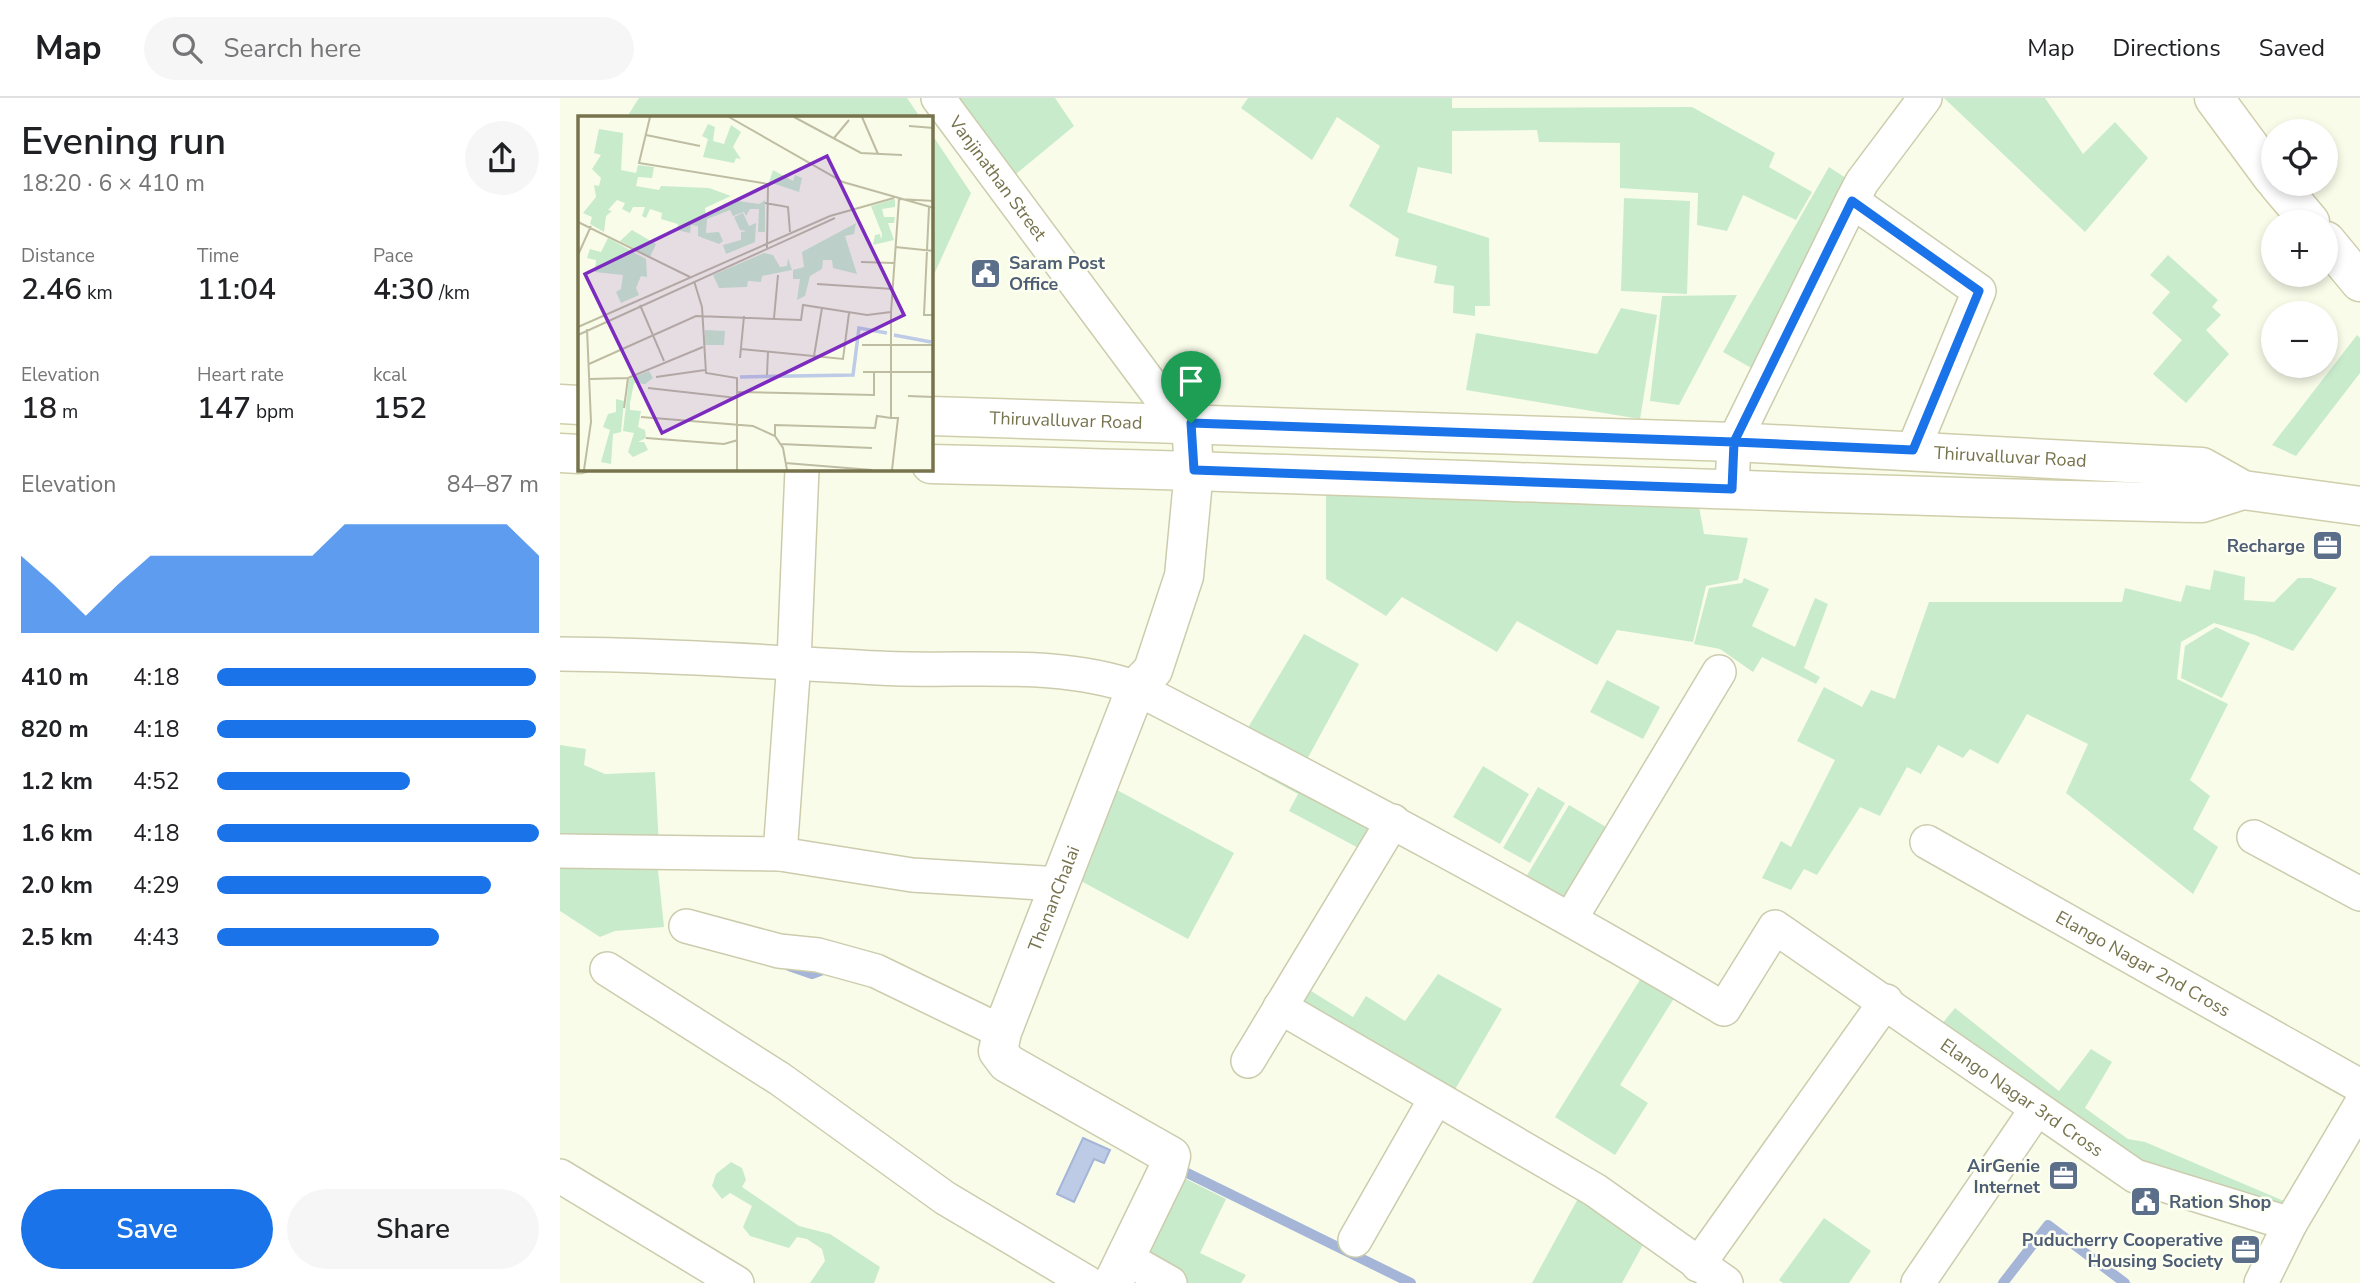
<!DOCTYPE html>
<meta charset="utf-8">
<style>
body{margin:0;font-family:"Nunito Sans",sans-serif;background:#f6f6f6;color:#202124;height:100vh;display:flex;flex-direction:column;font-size:26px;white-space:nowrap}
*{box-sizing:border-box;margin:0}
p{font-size:23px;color:#757577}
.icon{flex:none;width:38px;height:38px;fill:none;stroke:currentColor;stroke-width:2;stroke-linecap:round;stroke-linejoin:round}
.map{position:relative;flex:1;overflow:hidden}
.sheet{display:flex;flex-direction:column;background:#fff;width:560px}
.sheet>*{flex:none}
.tools{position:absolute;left:1701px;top:21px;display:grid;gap:14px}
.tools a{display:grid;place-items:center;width:77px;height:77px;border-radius:50%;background:#fff;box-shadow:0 4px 10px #0003;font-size:35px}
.pin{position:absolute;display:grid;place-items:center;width:60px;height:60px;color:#fff;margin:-72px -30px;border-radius:50% 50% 50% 0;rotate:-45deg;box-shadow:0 0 7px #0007}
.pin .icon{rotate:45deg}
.round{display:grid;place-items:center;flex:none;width:74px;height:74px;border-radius:37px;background:#f6f6f6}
.overview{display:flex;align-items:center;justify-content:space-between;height:119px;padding:0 21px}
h1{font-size:38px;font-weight:600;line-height:52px}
.metrics{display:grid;grid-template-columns:repeat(3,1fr);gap:10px;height:119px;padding:7px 21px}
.metrics div{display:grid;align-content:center}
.metrics b{font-size:30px;font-weight:600}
.metrics small{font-size:19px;font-weight:400}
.metrics p{font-size:19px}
.chart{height:196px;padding:14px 21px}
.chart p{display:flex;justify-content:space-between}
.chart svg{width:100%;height:126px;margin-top:7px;fill:#1a73e8;opacity:.7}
.action{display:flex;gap:14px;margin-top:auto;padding:14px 21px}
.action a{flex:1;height:80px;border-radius:42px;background:#1a73e8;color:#fff;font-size:28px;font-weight:600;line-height:80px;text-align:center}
.action a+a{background:#f6f6f6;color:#202124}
ul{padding:0 21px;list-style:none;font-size:23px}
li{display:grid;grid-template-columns:112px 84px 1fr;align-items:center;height:52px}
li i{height:18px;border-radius:9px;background:#1a73e8}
header{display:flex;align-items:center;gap:42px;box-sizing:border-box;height:98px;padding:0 35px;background:#fff;border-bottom:2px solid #e0e0e0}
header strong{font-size:33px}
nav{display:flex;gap:38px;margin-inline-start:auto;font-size:24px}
.search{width:490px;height:63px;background:#f6f6f6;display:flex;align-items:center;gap:18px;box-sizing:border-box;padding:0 24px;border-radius:38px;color:#757577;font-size:26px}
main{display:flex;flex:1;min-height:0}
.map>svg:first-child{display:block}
</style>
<header>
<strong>Map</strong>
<div class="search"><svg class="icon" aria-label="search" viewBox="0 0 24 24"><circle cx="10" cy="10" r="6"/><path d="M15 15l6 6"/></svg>Search here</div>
<nav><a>Map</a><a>Directions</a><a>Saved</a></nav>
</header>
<main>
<section class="sheet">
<div class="overview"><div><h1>Evening run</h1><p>18:20 · 6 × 410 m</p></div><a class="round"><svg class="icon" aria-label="share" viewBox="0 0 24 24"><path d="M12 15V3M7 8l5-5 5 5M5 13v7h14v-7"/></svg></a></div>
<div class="metrics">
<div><p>Distance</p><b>2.46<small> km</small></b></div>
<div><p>Time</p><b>11:04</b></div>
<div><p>Pace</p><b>4:30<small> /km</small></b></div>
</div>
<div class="metrics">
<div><p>Elevation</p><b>18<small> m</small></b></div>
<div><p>Heart rate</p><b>147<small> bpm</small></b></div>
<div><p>kcal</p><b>152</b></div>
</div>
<div class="chart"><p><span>Elevation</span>84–87 m</p>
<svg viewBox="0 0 160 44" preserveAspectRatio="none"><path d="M0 44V17L10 27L20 38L30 27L40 17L50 17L60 17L70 17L80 17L90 17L100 6L110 6L120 6L130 6L140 6L150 6L160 17V44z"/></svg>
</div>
<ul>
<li><b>410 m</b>4:18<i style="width:99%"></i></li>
<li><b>820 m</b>4:18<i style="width:99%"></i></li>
<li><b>1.2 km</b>4:52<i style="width:60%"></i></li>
<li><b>1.6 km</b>4:18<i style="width:100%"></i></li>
<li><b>2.0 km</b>4:29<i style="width:85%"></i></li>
<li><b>2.5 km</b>4:43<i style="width:69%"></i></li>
</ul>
<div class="action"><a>Save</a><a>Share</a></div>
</section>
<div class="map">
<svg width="1800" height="1185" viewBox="0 0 1800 1185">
<rect width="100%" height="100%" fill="#fafcea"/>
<g fill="#c8ebcc">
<polygon points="79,0 347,0 360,19 67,19"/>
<polygon points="373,0 495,0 514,28 438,91"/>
<polygon points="688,0 892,0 892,10 1132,9 1215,55 1209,69 1252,94 1236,122 1183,97 1167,133 1137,127 1138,95 1060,90 1060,45 979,44 977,32 892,33 892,76 858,69 847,114 929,140 930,208 915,208 915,218 893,215 894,188 874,185 877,168 835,158 839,141 789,108 820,48 777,19 752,62 681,10"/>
<polygon points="1384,0 1485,0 1523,56 1555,24 1588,60 1525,134"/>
<polygon points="371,35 411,95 371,183"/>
<polygon points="1269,69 1295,86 1202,276 1163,254"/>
<polygon points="1064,100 1130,103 1127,196 1061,193"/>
<polygon points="1608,157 1658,202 1652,209 1661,217 1646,232 1669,256 1626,305 1593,276 1622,242 1592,215 1610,194 1590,177"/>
<polygon points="1177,197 1119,307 1090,303 1102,198"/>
<polygon points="1061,210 1097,217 1080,321 906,292 916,235 1037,256"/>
<polygon points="1797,237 1800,240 1800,275 1736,358 1712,347"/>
<polygon points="766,385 1138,403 1144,436 1188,440 1178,482 1146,488 1133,544 1057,532 1037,567 957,523 937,554 842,499 826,518 766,481"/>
<polygon points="1654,472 1685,479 1684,502 1714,504 1738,480 1751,480 1777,490 1733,553 1695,537 1654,525 1621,544 1617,581 1668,606 1630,682 1650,698 1633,731 1658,749 1633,796 1506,695 1528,646 1467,616 1438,666 1410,651 1403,660 1378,647 1361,676 1347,669 1320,718 1300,709 1257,777 1244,771 1231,792 1202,780 1221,743 1231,749 1275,662 1237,643 1264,589 1302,609 1311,592 1335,601 1369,504 1562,504 1565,490 1621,504 1626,487 1650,492"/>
<polygon points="1184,480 1209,491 1192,528 1235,549 1255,500 1268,506 1244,570 1260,579 1256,586 1202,559 1193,574 1160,551 1134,546 1149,490 1182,485"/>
<polygon points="1656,529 1690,545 1662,600 1621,580 1625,548"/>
<polygon points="744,536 799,566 745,665 686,633"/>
<polygon points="1047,582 1100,609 1083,641 1030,614"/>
<polygon points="0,647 26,651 24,667 45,676 95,674 99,748 0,745"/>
<polygon points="707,665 821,726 806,754 729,713 738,696 701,676"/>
<polygon points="923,668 969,696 940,746 893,719"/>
<polygon points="978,689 1005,705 970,765 943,750"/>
<polygon points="557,692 674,755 628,841 510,777"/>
<polygon points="1009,707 1056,735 1013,806 966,779"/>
<polygon points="0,761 82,762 98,772 104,829 55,833 40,839 0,813"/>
<polygon points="878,876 942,911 890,1000 733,905 743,888 793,919 806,898 845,923"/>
<polygon points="1083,877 1116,897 1060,987 1088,1005 1055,1057 995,1019"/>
<polygon points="1395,910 1499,993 1531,951 1552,964 1525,1010 1568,1041 1585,1044 1724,1103 1718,1119 1583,1077 1376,933"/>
<polygon points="171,1064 182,1070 186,1082 182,1089 239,1128 270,1136 320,1169 314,1185 250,1185 265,1163 262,1151 247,1141 237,1139 229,1150 190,1138 183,1129 192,1108 170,1095 162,1101 152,1088 156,1076"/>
<polygon points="612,1074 666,1101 640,1155 686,1177 681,1185 620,1185 575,1154"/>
<polygon points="1020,1097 1090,1134 1062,1185 972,1185"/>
<polygon points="1264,1120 1311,1153 1289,1185 1223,1185 1219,1182"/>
</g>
<polygon fill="#becbe6" stroke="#a4b5d8" stroke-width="2" points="523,1040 550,1052 544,1065 534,1061 514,1104 497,1096"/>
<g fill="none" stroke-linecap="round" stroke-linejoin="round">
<g stroke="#a4b5d8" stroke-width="10">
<polyline points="229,868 252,876 268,870"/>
<polyline points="615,1069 851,1185"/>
<polyline points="1443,1185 1488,1127 1565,1185"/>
</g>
<defs>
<g id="minor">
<path id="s1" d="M378 0 621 327"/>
<polyline points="1292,103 1419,193 1353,352"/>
<polyline points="1172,391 1174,344 1292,103 1302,84 1365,0"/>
<path id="s2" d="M0 556C106 557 212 564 318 570 402 575 496 561 576 590 775 693 972 796 1164 911L1215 829 1575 1078 1730 1126"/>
<polyline points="1694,739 1800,796"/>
<path id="s3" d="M1367 744 1800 988"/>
<polyline points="0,753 220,756 352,777 499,786"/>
<polyline points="220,756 234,563 242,371"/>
<polyline points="1011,820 1159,574"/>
<polyline points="126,828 219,853 258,857 316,873 442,934"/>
<polyline points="47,871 220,981 385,1100 528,1185"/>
<polyline points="720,909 1035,1092 1166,1185"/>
<polyline points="688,963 833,723"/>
<polyline points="0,1078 177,1185"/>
<polyline points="795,1142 876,1000"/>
<polyline points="566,1160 610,1185"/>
<polyline points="1138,1167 1326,903"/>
<polyline points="1358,1185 1476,1012"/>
<polyline points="1701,1185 1730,1126 1800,1008"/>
</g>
<g id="tertiary">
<path id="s4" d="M553 1185 607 1074 611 1058 447 965 438 953 442 934 576 590 593 572 624 478 634 372 631 325"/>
</g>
<g id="secondary">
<polyline points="1654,0 1713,80"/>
<polyline points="1718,86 1750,124"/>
<polyline points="1766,143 1800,184"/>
<polyline points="0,306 19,307"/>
<path id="s5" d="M371 318 1174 344 1642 369 1683 392 1800 408"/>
<polyline points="0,355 19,356"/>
<path d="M371 366C795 375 1219 397 1642 405L1683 392"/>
</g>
</defs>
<use href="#minor" stroke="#ccccad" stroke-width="36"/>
<use href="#tertiary" stroke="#ccccad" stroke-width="41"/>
<use href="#secondary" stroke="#cfceab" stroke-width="41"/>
<use href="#minor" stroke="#fff" stroke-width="33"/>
<use href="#tertiary" stroke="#fff" stroke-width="38"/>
<use href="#secondary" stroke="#fff" stroke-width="38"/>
</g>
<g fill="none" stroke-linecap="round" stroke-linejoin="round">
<defs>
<polyline id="route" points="631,325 634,372 1172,391 1174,344 1353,352 1419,193 1292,103 1174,344 631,325"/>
</defs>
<use href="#route" stroke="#fff" stroke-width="14"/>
<use href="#route" stroke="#1a73e8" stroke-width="9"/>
</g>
<defs>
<symbol id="civic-square" viewBox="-11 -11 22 22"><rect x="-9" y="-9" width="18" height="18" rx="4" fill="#5c6f8a" stroke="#fdfff1"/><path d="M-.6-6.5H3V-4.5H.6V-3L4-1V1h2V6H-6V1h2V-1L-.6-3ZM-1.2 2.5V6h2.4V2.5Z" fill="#fff"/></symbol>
<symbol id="office-square" viewBox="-11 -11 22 22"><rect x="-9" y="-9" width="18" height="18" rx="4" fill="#5c6f8a" stroke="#fdfff1"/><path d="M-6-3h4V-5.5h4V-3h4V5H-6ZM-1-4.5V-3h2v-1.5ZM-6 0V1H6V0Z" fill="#fff"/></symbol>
</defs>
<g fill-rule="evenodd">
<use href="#civic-square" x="408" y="158" width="35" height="35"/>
<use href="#office-square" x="1750" y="430" width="35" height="35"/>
<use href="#office-square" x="1486" y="1060" width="35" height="35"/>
<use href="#civic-square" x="1568" y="1086" width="35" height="35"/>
<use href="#office-square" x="1668" y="1134" width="35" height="35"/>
</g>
<g text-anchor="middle" stroke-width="5" stroke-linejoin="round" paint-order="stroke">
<g font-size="18" fill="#77734d" stroke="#fdfff1">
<text dy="6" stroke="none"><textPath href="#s1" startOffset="100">Vanjinathan Street</textPath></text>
<text dy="6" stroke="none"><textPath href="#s5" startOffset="135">Thiruvalluvar Road</textPath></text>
<text dy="6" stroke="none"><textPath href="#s5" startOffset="1080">Thiruvalluvar Road</textPath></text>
<text dy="6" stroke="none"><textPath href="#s4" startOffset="506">ThenanChalai</textPath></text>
<text dy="6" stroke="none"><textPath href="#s3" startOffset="248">Elango Nagar 2nd Cross</textPath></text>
<text dy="6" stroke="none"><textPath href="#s2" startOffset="1645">Elango Nagar 3rd Cross</textPath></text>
</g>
<g font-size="18" font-weight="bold" fill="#4e5e75" stroke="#fdfff1" text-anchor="end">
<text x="449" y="171" text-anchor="start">Saram Post<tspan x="449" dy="21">Office</tspan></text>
<text x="1745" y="454">Recharge</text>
<text x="1480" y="1074">AirGenie<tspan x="1480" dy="21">Internet</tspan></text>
<text x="1609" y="1110" text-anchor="start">Ration Shop</text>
<text x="1663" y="1148">Puducherry Cooperative<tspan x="1663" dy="21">Housing Society</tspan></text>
</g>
</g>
<g transform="translate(18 18)">
<rect width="355" height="355" fill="#fafcea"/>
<path d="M130 8 137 11 135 25 146 28 153 9 163 16 155 31 163 43 158 42 156 47 125 41 130 23 124 20ZM21 13 45 17 43 54 58 57 60 49 76 51 74 62 60 61 58 70 81 74 83 70 131 72 153 80 127 92 128 100 160 85 181 88 187 84V116H180L181 93H172L168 100 166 96 155 100 152 94 129 103 128 117 141 116 145 125 141 128 120 120V110L113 109 112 117 99 114 100 108 83 103 84 97 72 93 68 102 64 100 67 91H55L52 97 44 93 47 87 39 84 30 94 34 95 28 100 26 116 12 108 14 101 5 97 18 81 16 69 21 70 23 62 14 53 23 39 16 37ZM195 54 215 65 217 59 224 62 221 76 191 66ZM317 83V91L304 93 306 101H317L316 107H310L316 124 295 129 297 119 302 118 303 124 304 118 293 90ZM165 97 171 110 178 107 177 126 148 138 145 129 163 124V116L169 115 162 114 156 101ZM278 107 276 118 267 120 279 158 255 152 254 144H245L244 153 232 160 227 180 219 184 222 163H215V154L226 151 224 136ZM54 114 78 128 72 141 42 125ZM30 122 68 143 69 161 63 160 58 172 61 179 43 187 38 176 43 173 45 159 17 156 18 144 9 142 12 133 23 136ZM186 137 195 139 202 151 209 150 210 142 214 154 184 160 183 166 170 165 169 171 141 172 135 159ZM127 214 147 215 146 229H126ZM71 255 75 262 67 268 56 267 52 287V294L63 295 60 311 67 314 68 322 60 326H66L70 334 55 341 50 336 56 317 45 315 51 263ZM38 283 46 285 43 316 35 318 33 348 23 346 32 314 25 311 30 298 38 296Z" fill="#c8ebcc"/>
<path fill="none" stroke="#becbe6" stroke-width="3.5" d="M316 219 353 226M162 261 275 259 281 212 309 217"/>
<path fill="none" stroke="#bebda2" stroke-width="2" d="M72 1 61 47 190 68 189 132M151 1 265 66 356 92M216 1 283 37 324 39M284 1 300 38M331 10 356 12M68 19 122 30M256 22 271 4M321 83 356 85M187 87 210 91 212 116M351 91 346 199H356M0 106 112 161M317 131 356 135M0 139 13 110M283 146 316 147M116 165 124 191 128 257 159 262V354M239 168 315 173M62 189 86 245M196 202 200 159M0 211 252 100 316 82M0 219 257 102M284 229H356M163 233 265 243 271 197M236 240 244 192M162 242 166 200M11 248 118 200 223 204 225 189 289 199 313 196M285 256H356M189 259 190 235M78 261 127 254M12 263 50 262 125 231M70 272 159 282M159 276 296 279V256M330 280 356 281M46 292 50 262M63 301 175 310 197 320 205 332 209 354M197 320V309L297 312 299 300 313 302M68 322 146 328 160 324M202 328 294 332M207 347 294 354M6 354 13 306 9 213M314 354 320 302H313V196L321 83"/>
<path fill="#7b2cbf" fill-opacity="0.15" stroke="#7b2cbf" stroke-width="3.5" d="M249 40 326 199 84 317 7 158Z"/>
<rect width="355" height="355" fill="none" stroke="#77734d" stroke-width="3.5"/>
</g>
</svg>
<div class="tools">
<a><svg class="icon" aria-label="locate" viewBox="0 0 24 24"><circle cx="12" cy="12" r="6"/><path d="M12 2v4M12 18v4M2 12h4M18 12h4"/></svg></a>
<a>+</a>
<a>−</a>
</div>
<div class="pin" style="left:631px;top:325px;background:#1e9e55"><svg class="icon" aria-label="arrive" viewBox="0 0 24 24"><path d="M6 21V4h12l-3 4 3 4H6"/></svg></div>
</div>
</main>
